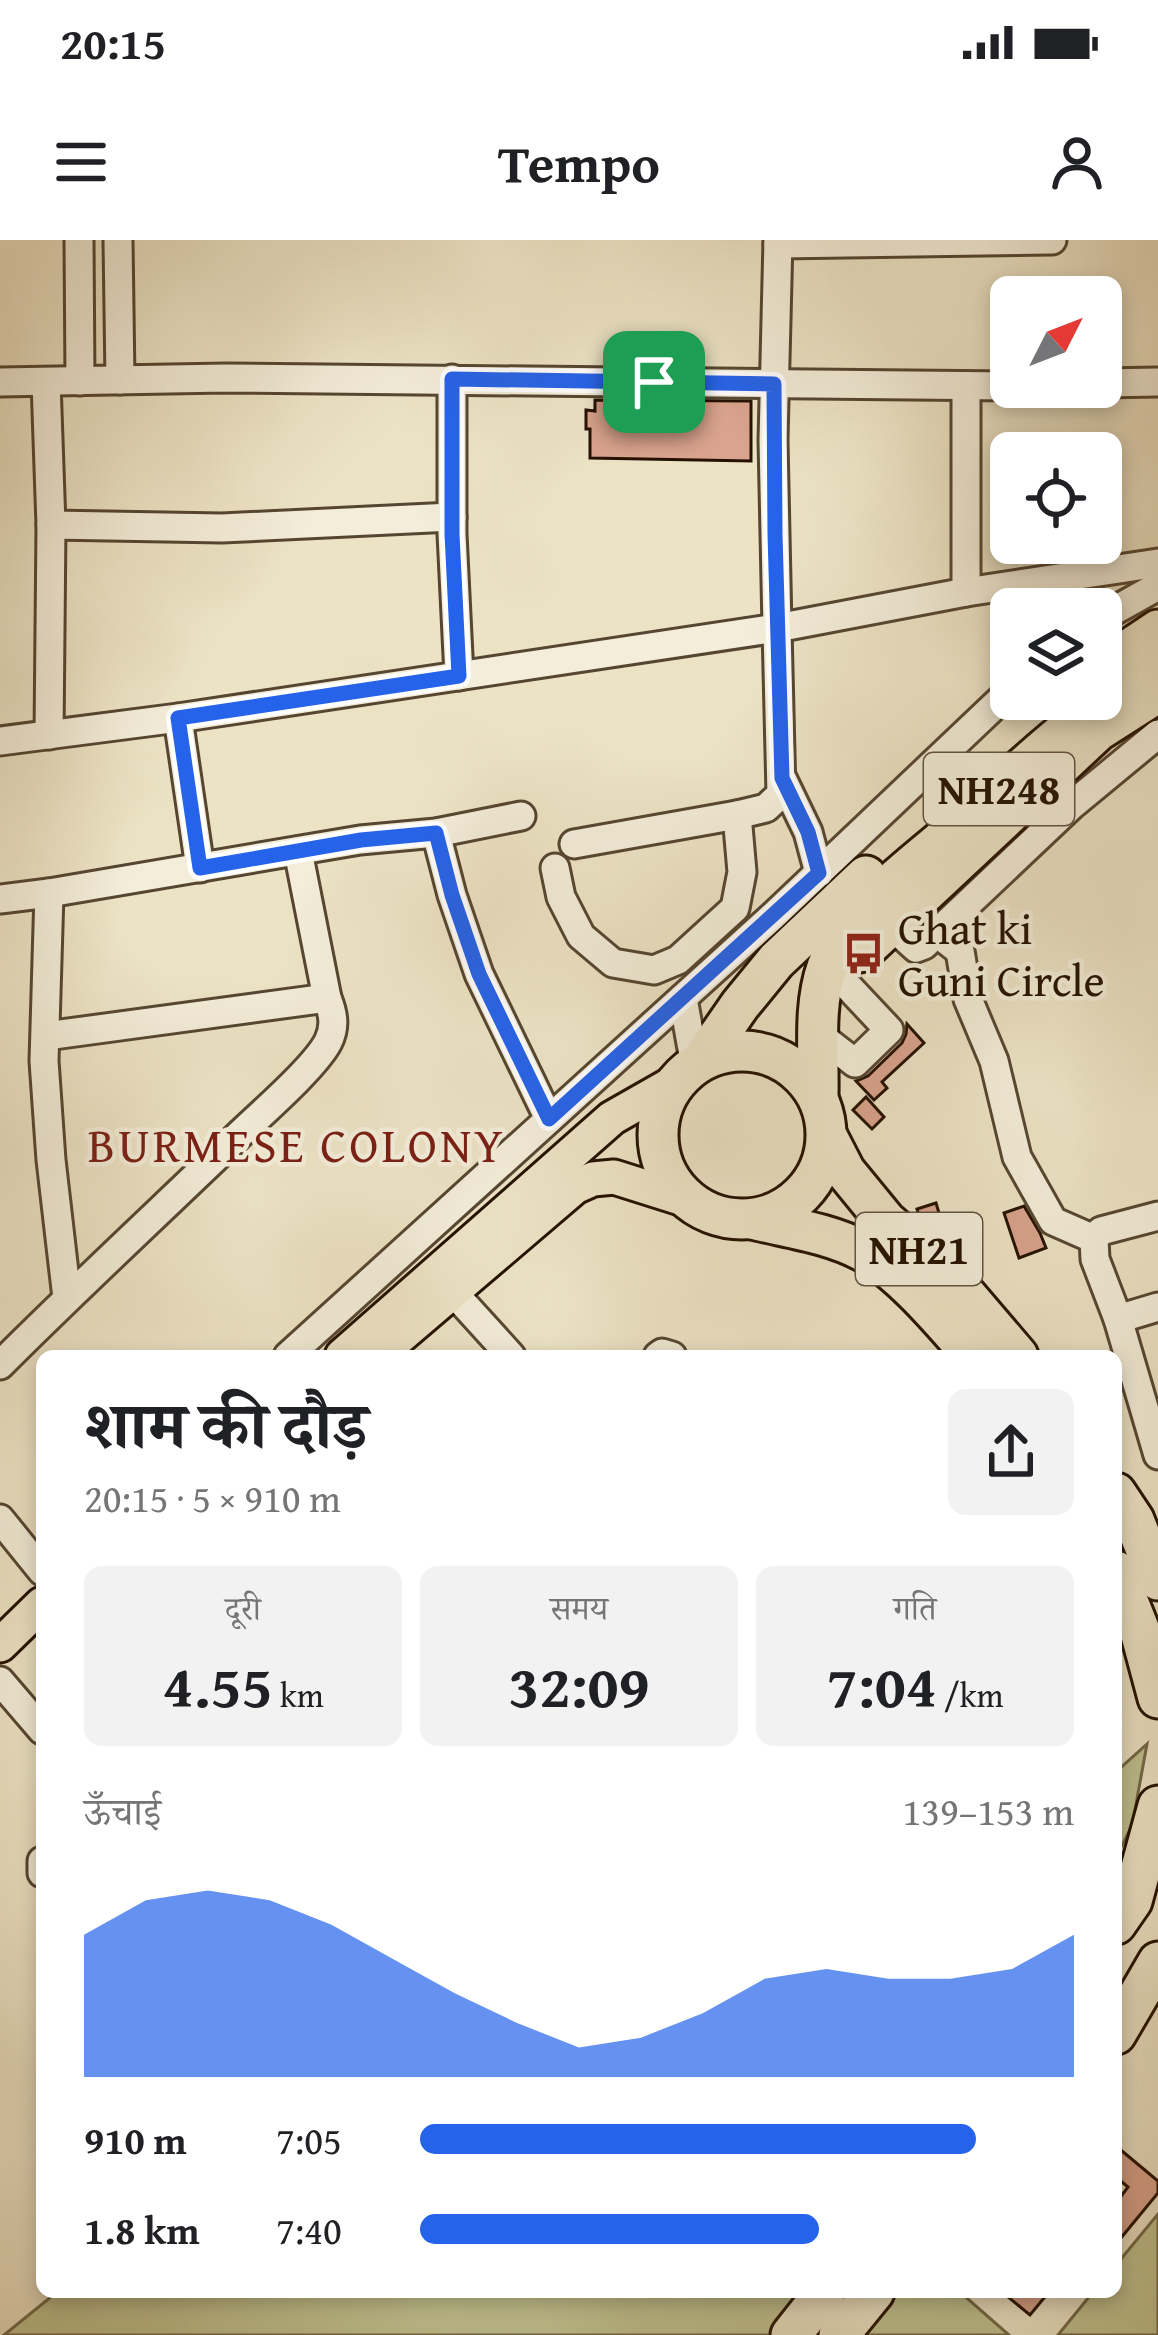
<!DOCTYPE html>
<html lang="hi">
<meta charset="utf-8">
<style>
body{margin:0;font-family:"Gentium Book Plus","Noto Serif Devanagari",serif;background:#f2f2f2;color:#202124;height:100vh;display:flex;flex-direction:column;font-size:45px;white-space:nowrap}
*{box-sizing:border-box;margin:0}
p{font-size:39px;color:#757577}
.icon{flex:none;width:66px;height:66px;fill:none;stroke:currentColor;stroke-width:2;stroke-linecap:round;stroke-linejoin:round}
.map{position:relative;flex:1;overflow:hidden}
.panel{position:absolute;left:36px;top:1110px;width:1086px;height:948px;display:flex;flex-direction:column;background:#fff;border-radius:18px;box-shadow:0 6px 18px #0003}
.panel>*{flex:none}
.needle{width:78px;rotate:48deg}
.buttons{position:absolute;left:990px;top:36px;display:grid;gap:24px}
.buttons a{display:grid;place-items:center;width:132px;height:132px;border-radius:18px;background:#fff;box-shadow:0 6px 18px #0003;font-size:60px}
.pin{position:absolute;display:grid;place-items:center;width:102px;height:102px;color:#fff;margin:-51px;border-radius:24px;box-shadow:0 6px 18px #0006}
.round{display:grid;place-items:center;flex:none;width:126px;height:126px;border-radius:18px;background:#f2f2f2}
.overview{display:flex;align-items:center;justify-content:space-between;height:204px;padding:0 48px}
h1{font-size:66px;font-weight:700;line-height:90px}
.stats{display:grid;grid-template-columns:repeat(3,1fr);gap:18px;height:204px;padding:12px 48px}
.stats div{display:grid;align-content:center;border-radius:18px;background:#f2f2f2;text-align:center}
.stats b{font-size:60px;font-weight:700}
.stats small{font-size:33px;font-weight:400}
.stats p{font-size:33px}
.chart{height:336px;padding:24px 48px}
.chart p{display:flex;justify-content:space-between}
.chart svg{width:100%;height:216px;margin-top:12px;fill:#2563eb;opacity:.7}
ul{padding:0 48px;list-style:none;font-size:39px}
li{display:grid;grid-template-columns:192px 144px 1fr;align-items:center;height:90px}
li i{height:30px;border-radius:15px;background:#2563eb}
.status{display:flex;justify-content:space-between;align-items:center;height:84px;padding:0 60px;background:#fff;direction:ltr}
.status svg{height:33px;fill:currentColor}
header{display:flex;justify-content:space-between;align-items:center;height:156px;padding:0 48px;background:#fff;font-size:54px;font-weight:700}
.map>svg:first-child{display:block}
</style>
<div class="status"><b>20:15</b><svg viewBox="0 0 49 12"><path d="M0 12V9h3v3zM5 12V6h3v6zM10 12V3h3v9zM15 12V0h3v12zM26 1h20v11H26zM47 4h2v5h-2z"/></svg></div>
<header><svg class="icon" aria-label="menu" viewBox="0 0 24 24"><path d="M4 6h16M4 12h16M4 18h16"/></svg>Tempo<svg class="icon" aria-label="person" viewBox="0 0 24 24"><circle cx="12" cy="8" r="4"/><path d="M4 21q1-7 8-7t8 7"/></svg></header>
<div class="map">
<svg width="1158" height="2095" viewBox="0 0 1158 2095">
<rect width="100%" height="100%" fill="#ece3c5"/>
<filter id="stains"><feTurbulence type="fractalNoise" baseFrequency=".00167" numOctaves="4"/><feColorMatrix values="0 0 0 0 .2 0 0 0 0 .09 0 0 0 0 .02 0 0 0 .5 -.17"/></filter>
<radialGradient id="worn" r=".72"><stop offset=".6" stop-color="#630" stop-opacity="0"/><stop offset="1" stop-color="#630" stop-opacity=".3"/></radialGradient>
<g fill="#bfc190" stroke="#726948" stroke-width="3">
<polygon points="1147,1504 1132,1586 1116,1617 1116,1532"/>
<polygon points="1158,1974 1158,2095 1058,2095 1093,2052 1116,2052 1116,2025"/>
<polygon points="57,2052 960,2052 1009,2095 4,2095"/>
</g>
<g fill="#d9a38d" stroke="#241100" stroke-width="3">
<polygon points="595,160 751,161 751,221 590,218 590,189 586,189 586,170 595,171"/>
<polygon points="907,784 924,803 882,842 887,848 874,860 856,841 868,836 902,803 906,794"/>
<polygon points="866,857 884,877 872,889 853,870"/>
<polygon points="936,963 945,993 939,995 920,979 917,969"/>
<polygon points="1024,966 1040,993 1046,1008 1019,1018 1004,973"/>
<polygon points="1116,1906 1158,1941 1158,1953 1116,2004 1116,1963 1128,1947 1116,1937"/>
<polygon points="1002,2052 1049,2052 1030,2075"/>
</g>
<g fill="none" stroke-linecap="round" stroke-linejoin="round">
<defs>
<g id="minor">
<polyline points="79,0 80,141"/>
<polyline points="118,0 120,140"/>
<polyline points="778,0 773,200 777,388 966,352 1158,323"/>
<polyline points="778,4 1052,0"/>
<polyline points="452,139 452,294 459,436"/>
<polyline points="0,142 226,138 1011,146"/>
<polyline points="46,142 51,285 49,495"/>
<polyline points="1101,143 1158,142"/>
<polyline points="966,147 966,352"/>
<polyline points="51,285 222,288 452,277"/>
<polyline points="1101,378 1158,346"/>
<polyline points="178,478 200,628"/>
<polyline points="0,501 178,478 777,388 781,554 766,568 737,575 574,604"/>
<polyline points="782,538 808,592 819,633"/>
<polyline points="436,593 452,655 479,734 549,879"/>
<polyline points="555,628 561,657 581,696 613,723 654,730 678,720 735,668 742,632 737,575"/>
<polyline points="49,653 44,821 51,920 67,1058"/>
<polyline points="0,659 49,653 360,600 436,593 521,576"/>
<polyline points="893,687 916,708 924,705 1072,565 1158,494"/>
<polyline points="937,693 960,711 968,759 994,821 1017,917 1053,981 1094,999"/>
<polyline points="683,758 695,826"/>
<polyline points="819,795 855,823 889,790 842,740 829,722"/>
<polyline points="46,796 327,758"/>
<polyline points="1158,976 1101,991 1094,999 1095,1019 1118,1079 1158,1215"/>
<polyline points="452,1051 511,1116"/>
<polyline points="1118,1079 1158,1067"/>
<polyline points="288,1116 773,676 1011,450"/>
<polyline points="658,1116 662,1113 672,1116"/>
<path d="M0 1125C78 1047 159 972 239 895 262 873 315 827 328 802 336 786 333 773 327 758L298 611"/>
<polyline points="0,1279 42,1331"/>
<polyline points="0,1441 42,1490"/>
<polyline points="42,1621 42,1633"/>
</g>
<g id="major">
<polyline points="829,722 864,714 1100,493 1158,456"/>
<polyline points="342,1116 612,878 677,841"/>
<polyline points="377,1116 575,947 593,939 614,937 690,961"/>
<polyline points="0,1405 42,1364"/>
</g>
<g id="highway">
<polyline points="1101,428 1158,390"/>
<circle cx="742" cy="895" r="84"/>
<polyline points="702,820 740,765 776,721 866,636"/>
<path d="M818 854C819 813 813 766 827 727 848 671 907 631 950 593 1016 534 1080 470 1158 428"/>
<polyline points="827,896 845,931 886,981 948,1034 1018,1116"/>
<path d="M752 979C789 988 829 993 863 1011 901 1031 944 1083 973 1116"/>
<polyline points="1116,1253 1134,1280 1158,1340"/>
<polyline points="1116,1331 1140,1391 1158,1458"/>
<polyline points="1116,1684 1132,1661 1158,1566"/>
<polyline points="1116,1794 1158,1722"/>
<polyline points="791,2095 825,2052"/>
<polyline points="839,2095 874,2052"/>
</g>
</defs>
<use href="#minor" stroke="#564631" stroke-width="33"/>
<use href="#major" stroke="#241100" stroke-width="39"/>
<use href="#highway" stroke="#241100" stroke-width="45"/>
<use href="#minor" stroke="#f3edd9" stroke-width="27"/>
<use href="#major" stroke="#ece3c5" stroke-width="33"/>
<use href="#highway" stroke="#ece3c5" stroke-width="39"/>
</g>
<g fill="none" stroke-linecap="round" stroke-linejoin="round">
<defs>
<polygon id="route" points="452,139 774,144 775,294 782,538 808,592 819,633 549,879 479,734 452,655 436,593 361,600 200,628 178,478 459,436 452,294"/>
</defs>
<use href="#route" stroke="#fff" stroke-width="24"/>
<use href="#route" stroke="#2563eb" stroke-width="15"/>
</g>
<defs>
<symbol id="bus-bare" viewBox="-9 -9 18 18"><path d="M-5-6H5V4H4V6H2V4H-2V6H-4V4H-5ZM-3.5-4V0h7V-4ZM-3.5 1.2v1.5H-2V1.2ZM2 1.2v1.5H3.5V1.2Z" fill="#8f2418" stroke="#f3edd9" stroke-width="2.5" paint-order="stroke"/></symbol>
</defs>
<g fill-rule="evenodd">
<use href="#bus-bare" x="834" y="684" width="59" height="59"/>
</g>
<g text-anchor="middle" stroke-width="9" stroke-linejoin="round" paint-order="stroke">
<g fill="#f3edd9" stroke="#625341" stroke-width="3">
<rect x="924" y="513" width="150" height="72" rx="9"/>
<rect x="856" y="973" width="126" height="72" rx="9"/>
</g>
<g font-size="42" font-weight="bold" fill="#241100">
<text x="999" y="564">NH248</text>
<text x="919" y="1024">NH21</text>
</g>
<g font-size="45" fill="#241100" stroke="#f3edd9" text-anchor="start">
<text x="898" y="704">Ghat ki<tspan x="898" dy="52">Guni Circle</tspan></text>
</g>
<g font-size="48" letter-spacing="3" fill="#7a1f14" stroke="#f3edd9">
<text x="297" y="922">BURMESE COLONY</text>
</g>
</g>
<rect width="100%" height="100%" filter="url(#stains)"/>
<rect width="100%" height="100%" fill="url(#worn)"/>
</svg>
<div class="buttons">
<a><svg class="needle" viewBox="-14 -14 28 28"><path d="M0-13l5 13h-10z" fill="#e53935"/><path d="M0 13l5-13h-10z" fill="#757577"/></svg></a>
<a><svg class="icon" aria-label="locate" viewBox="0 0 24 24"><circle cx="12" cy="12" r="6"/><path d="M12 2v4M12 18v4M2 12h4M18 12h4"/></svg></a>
<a><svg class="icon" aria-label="layers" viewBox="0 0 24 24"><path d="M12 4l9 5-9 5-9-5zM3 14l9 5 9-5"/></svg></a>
</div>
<div class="pin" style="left:654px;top:142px;background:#1e9e55"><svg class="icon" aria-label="arrive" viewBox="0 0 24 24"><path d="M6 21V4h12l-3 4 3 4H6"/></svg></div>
<section class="panel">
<div class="overview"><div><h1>शाम की दौड़</h1><p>20:15 · 5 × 910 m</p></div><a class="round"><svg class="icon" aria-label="share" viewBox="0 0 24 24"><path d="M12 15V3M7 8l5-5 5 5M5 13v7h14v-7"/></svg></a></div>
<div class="stats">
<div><p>दूरी</p><b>4.55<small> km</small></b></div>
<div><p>समय</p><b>32:09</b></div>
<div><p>गति</p><b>7:04<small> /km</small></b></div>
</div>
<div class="chart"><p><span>ऊँचाई</span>139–153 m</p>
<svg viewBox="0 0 160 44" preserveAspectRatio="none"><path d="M0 44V15L10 8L20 6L30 8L40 13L50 20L60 27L70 33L80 38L90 36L100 31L110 24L120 22L130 24L140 24L150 22L160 15V44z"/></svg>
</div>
<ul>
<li><b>910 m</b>7:05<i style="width:85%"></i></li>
<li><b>1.8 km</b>7:40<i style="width:61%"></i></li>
</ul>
</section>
</div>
